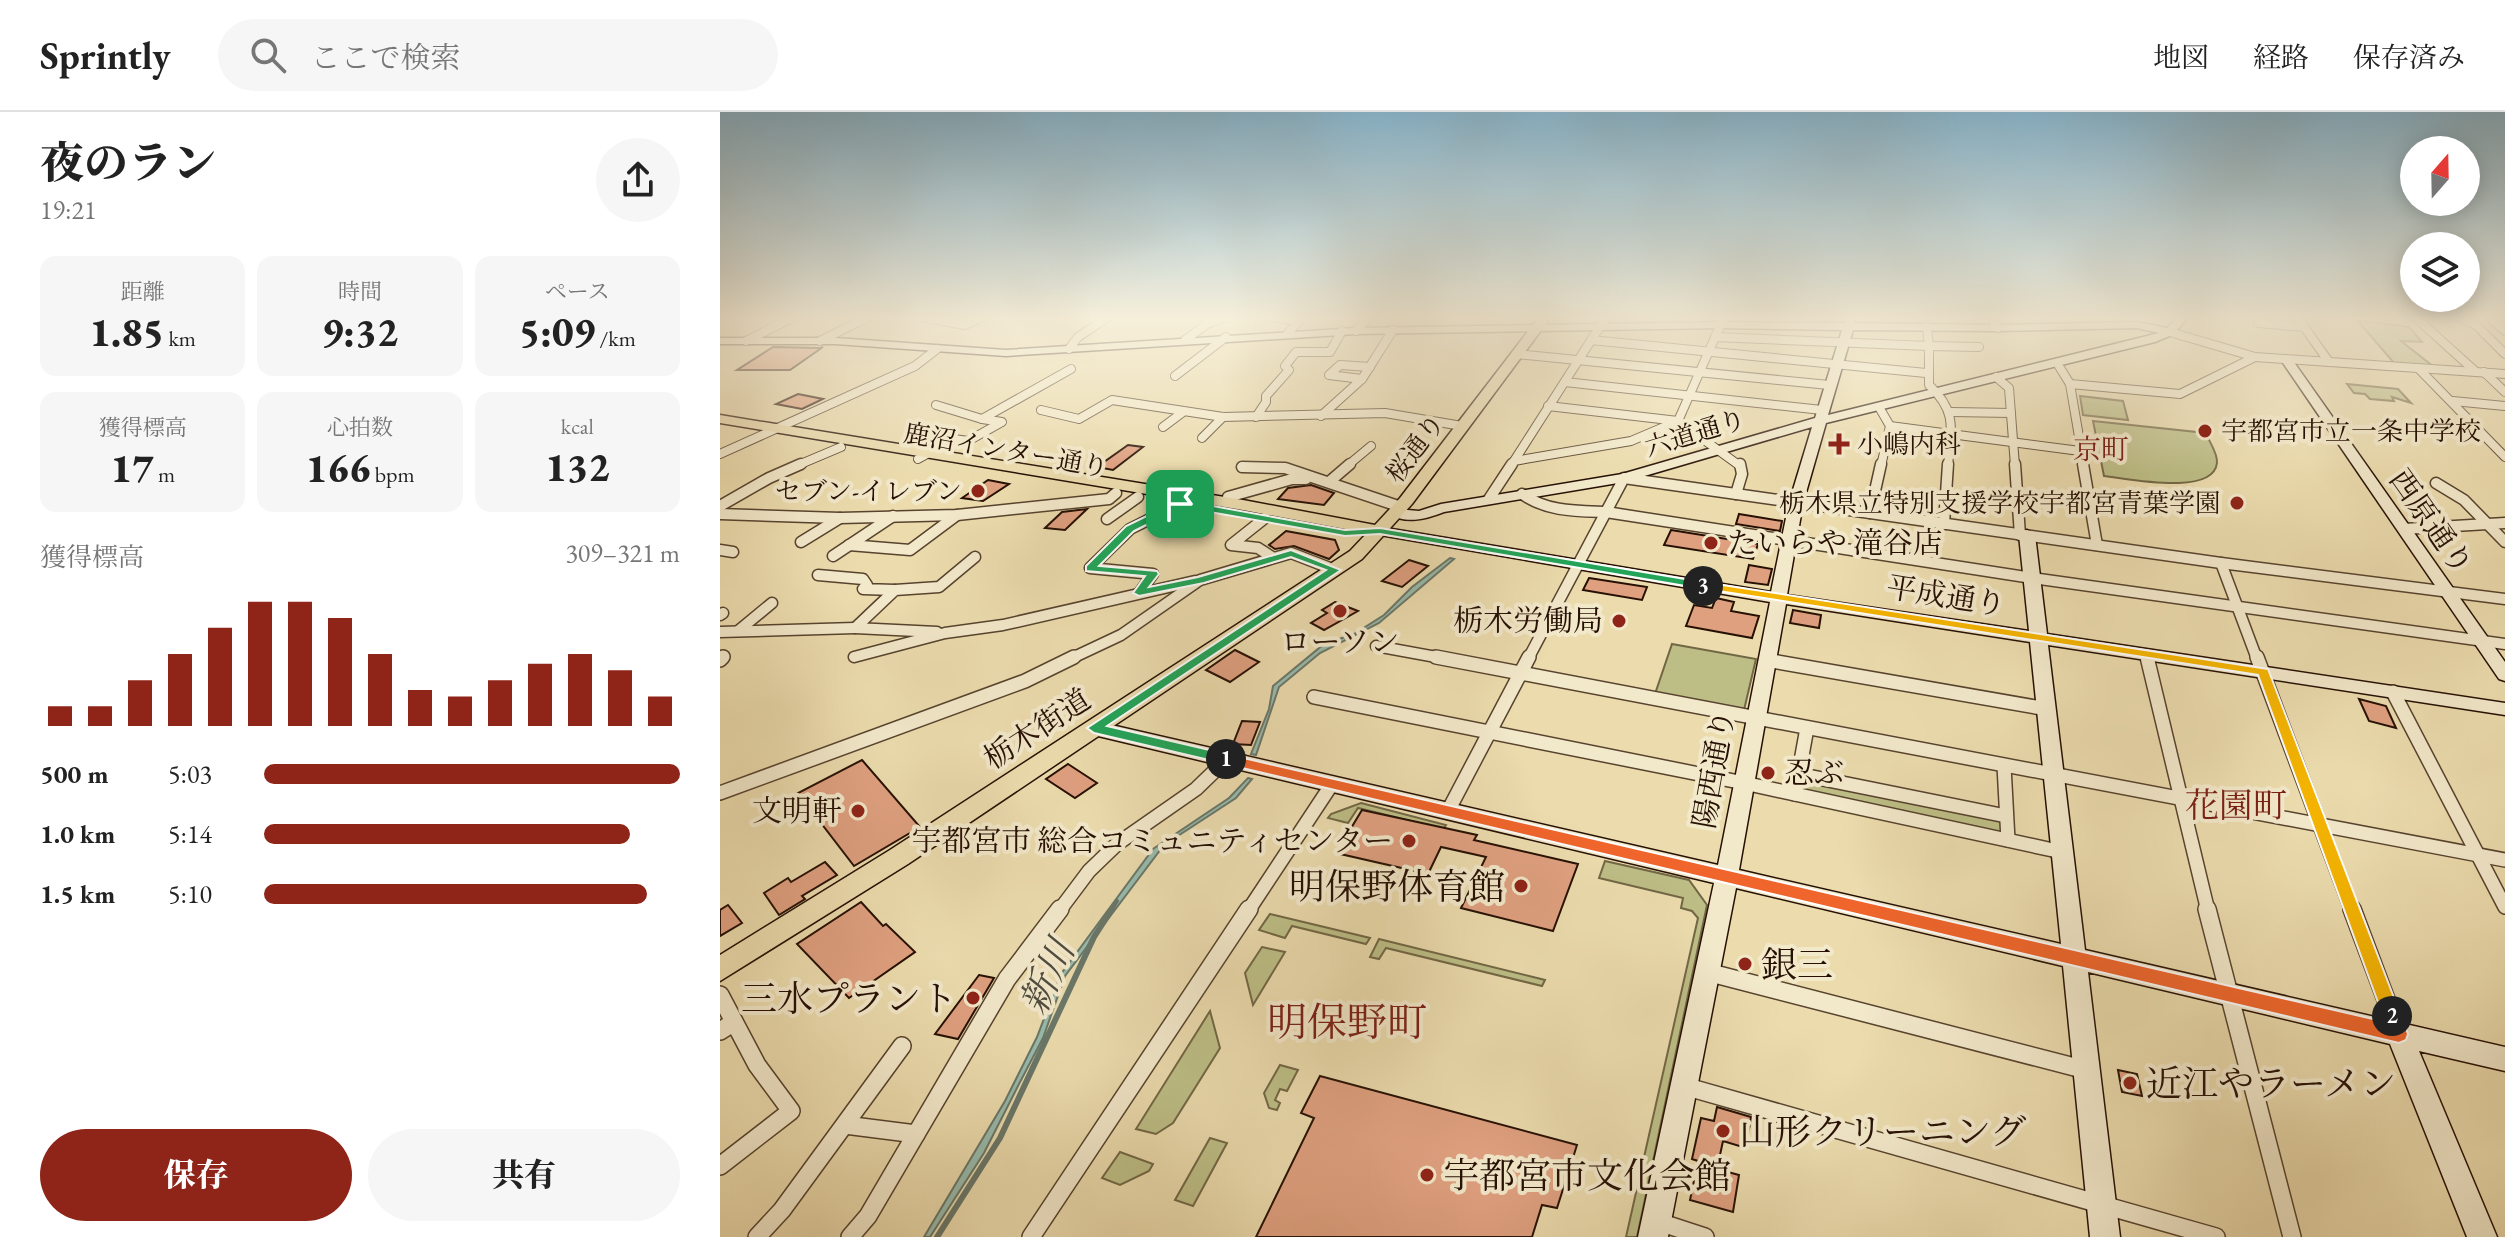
<!DOCTYPE html>
<html lang="ja">
<meta charset="utf-8">
<style>
body{margin:0;font-family:"EB Garamond","Noto Serif JP",serif;background:#f6f6f6;color:#222;height:100vh;display:flex;flex-direction:column;font-size:30px;white-space:nowrap}
*{box-sizing:border-box;margin:0}
p{font-size:26px;color:#767676}
.icon{flex:none;width:44px;height:44px;fill:none;stroke:currentColor;stroke-width:2;stroke-linecap:round;stroke-linejoin:round}
.map{position:relative;flex:1;overflow:hidden}
.side{display:flex;flex-direction:column;background:#fff;width:720px}
.side>*{flex:none}
.needle{width:52px;rotate:20deg}
.tools{position:absolute;left:1680px;top:24px;display:grid;gap:16px}
.tools a{display:grid;place-items:center;width:80px;height:80px;border-radius:50%;background:#fff;box-shadow:0 4px 20px #0003;font-size:40px}
.pin{position:absolute;display:grid;place-items:center;width:68px;height:68px;color:#fff;margin:-34px;border-radius:16px;box-shadow:0 4px 12px #0006}
.km{position:absolute;width:40px;height:40px;margin:-20px;border-radius:50%;background:#222;color:#fff;font-size:22px;line-height:40px;text-align:center}
.round{display:grid;place-items:center;flex:none;width:84px;height:84px;border-radius:42px;background:#f6f6f6}
.head{display:flex;align-items:center;justify-content:space-between;height:136px;padding:0 40px}
h1{font-size:44px;font-weight:800;line-height:60px}
.figures{display:grid;grid-template-columns:repeat(3,1fr);gap:12px;height:136px;padding:8px 40px}
.figures div{display:grid;align-content:center;border-radius:16px;background:#f6f6f6;text-align:center}
.figures b{font-size:40px;font-weight:800}
.figures small{font-size:22px;font-weight:400}
.figures p{font-size:22px}
.chart{height:224px;padding:16px 40px}
.chart p{display:flex;justify-content:space-between}
.chart svg{width:100%;height:144px;margin-top:8px;stroke:#8f2418;stroke-width:6}
.button{display:flex;gap:16px;margin-top:auto;padding:16px 40px}
.button a{flex:1;height:92px;border-radius:48px;background:#8f2418;color:#fff;font-size:32px;font-weight:800;line-height:92px;text-align:center}
.button a+a{background:#f6f6f6;color:#222}
ul{padding:0 40px;list-style:none;font-size:26px}
li{display:grid;grid-template-columns:128px 96px 1fr;align-items:center;height:60px}
li i{height:20px;border-radius:10px;background:#8f2418}
header{display:flex;align-items:center;gap:48px;box-sizing:border-box;height:112px;padding:0 40px;background:#fff;border-bottom:2px solid #e0e0e0}
header strong{font-size:38px}
nav{display:flex;gap:44px;margin-inline-start:auto;font-size:28px}
.search{width:560px;height:72px;background:#f6f6f6;display:flex;align-items:center;gap:20px;box-sizing:border-box;padding:0 28px;border-radius:44px;color:#767676;font-size:30px}
main{display:flex;flex:1;min-height:0}
.map>svg:first-child{display:block}
</style>
<header>
<strong>Sprintly</strong>
<div class="search"><svg class="icon" aria-label="search" viewBox="0 0 24 24"><circle cx="10" cy="10" r="6"/><path d="M15 15l6 6"/></svg>ここで検索</div>
<nav><a>地図</a><a>経路</a><a>保存済み</a></nav>
</header>
<main>
<section class="side">
<div class="head"><div><h1>夜のラン</h1><p>19:21</p></div><a class="round"><svg class="icon" aria-label="share" viewBox="0 0 24 24"><path d="M12 15V3M7 8l5-5 5 5M5 13v7h14v-7"/></svg></a></div>
<div class="figures">
<div><p>距離</p><b>1.85<small> km</small></b></div>
<div><p>時間</p><b>9:32</b></div>
<div><p>ペース</p><b>5:09<small> /km</small></b></div>
</div>
<div class="figures">
<div><p>獲得標高</p><b>17<small> m</small></b></div>
<div><p>心拍数</p><b>166<small> bpm</small></b></div>
<div><p>kcal</p><b>132</b></div>
</div>
<div class="chart"><p><span>獲得標高</span>309–321 m</p>
<svg viewBox="0 0 160 44" preserveAspectRatio="none"><path d="M5 44V38M15 44V38M25 44V30M35 44V22M45 44V14M55 44V6M65 44V6M75 44V11M85 44V22M95 44V33M105 44V35M115 44V30M125 44V25M135 44V22M145 44V27M155 44V35"/></svg>
</div>
<ul>
<li><b>500 m</b>5:03<i style="width:100%"></i></li>
<li><b>1.0 km</b>5:14<i style="width:88%"></i></li>
<li><b>1.5 km</b>5:10<i style="width:92%"></i></li>
</ul>
<div class="button"><a>保存</a><a>共有</a></div>
</section>
<div class="map">
<svg width="1785" height="1125" viewBox="0 0 1785 1125">
<rect width="100%" height="100%" fill="#ebdbad"/>
<filter id="stains"><feTurbulence type="fractalNoise" baseFrequency=".0025" numOctaves="4"/><feColorMatrix values="0 0 0 0 .2 0 0 0 0 .09 0 0 0 0 .02 0 0 0 .5 -.17"/></filter>
<radialGradient id="worn" r=".72"><stop offset=".6" stop-color="#630" stop-opacity="0"/><stop offset="1" stop-color="#630" stop-opacity=".3"/></radialGradient>
<g fill="#bdbe86" stroke="#726745" stroke-width="2">
<polygon points="1637,208 1689,215 1702,230 1681,229 1714,255 1674,251"/>
<polygon points="1627,272 1678,277 1691,291 1672,285 1674,289 1650,287 1645,282 1634,281"/>
<polygon points="1360,284 1403,289 1408,308 1363,303"/>
<path d="M1373 309 1486 321C1489 330 1498 341 1497 351 1493 385 1406 366 1384 364Z"/>
<polygon points="952,532 1036,547 1024,598 935,582"/>
<polygon points="1082,666 1281,706 1283,722 1080,679"/>
<polygon points="641,691 726,713 723,717 638,696 628,711 608,706 611,702"/>
<polygon points="885,749 969,768 987,793 917,1125 906,1125 978,806 972,799 961,796 963,786 879,766"/>
<polygon points="550,802 650,826 646,832 572,814 565,826 539,818"/>
<polygon points="659,827 825,868 822,874 666,836 659,847 650,845"/>
<polygon points="542,835 565,840 533,893 525,861"/>
<polygon points="490,899 500,936 453,1011 436,1022 416,1017"/>
<polygon points="560,953 578,958 567,979 560,977 555,988 560,991 557,998 549,996 544,981"/>
<polygon points="490,1026 507,1031 473,1094 455,1088"/>
<polygon points="400,1040 433,1052 429,1059 400,1073 382,1066"/>
</g>
<g fill="#98bbac" stroke="#6a7769" stroke-width="2">
<polygon points="730,446 734,447 659,511 600,541 559,575 536,643 531,642 549,597 553,574 604,532 634,522 664,503 692,475"/>
<polygon points="528,666 532,667 516,686 444,733 345,864 323,926 299,972 264,1041 210,1125 204,1125 285,989 317,925 341,862 433,737 509,686"/>
</g>
<g fill="none" stroke-linecap="round" stroke-linejoin="round">
<polyline stroke="#6a7769" stroke-width="4" points="391,799 397,789"/>
<polyline stroke="#6a7769" stroke-width="6" points="217,1125 280,1026 374,825 392,797"/>
</g>
<g fill="#dfa080" stroke="#261004" stroke-width="2">
<polygon points="53,235 100,236 103,235 70,258 17,258"/>
<polygon points="78,282 103,287 82,297 56,292"/>
<polygon points="408,333 423,335 393,358 377,355"/>
<polygon points="268,368 289,372 263,389 242,386"/>
<polygon points="591,373 614,381 604,393 558,387 568,376"/>
<polygon points="367,397 345,418 325,416 342,400"/>
<polygon points="1019,402 1062,409 1060,419 1016,412"/>
<polygon points="951,418 1038,432 1033,447 944,433"/>
<polygon points="566,419 615,428 619,438 609,447 574,434 555,437 549,433"/>
<polygon points="689,448 708,454 682,475 662,469"/>
<polygon points="1029,453 1052,457 1048,473 1025,470"/>
<polygon points="869,466 927,475 922,488 863,478"/>
<polygon points="996,486 1014,490 1011,499 1039,504 1032,526 966,514 974,493 992,496"/>
<polygon points="615,490 638,499 604,518 591,511 607,501 602,498"/>
<polygon points="1073,498 1101,503 1099,516 1070,511"/>
<polygon points="515,538 539,550 510,570 486,558"/>
<polygon points="1639,587 1666,594 1676,616 1649,609"/>
<polygon points="522,609 540,610 531,633 513,632"/>
<polygon points="142,648 200,715 134,754 78,681"/>
<polygon points="348,652 377,671 355,686 326,667"/>
<polygon points="642,698 757,723 754,728 858,752 833,819 741,796 766,745 721,735 708,762 616,741"/>
<polygon points="105,750 117,763 82,784 85,787 59,803 44,781 68,766 71,770"/>
<polygon points="141,790 163,814 166,812 195,840 129,886 77,832"/>
<polygon points="8,793 22,811 0,824 0,798"/>
<polygon points="259,863 274,866 238,927 215,922"/>
<polygon points="1398,958 1417,962 1422,984 1402,980"/>
<polygon points="600,964 857,1033 837,1096 822,1093 812,1125 536,1125 594,1006 581,1001"/>
<polygon points="997,995 1031,1005 1026,1036 1003,1029 997,1057 1019,1063 1013,1100 970,1088 978,1049 972,1047 981,1006 994,1009"/>
</g>
<g fill="none" stroke-linecap="round" stroke-linejoin="round">
<defs>
<g id="street-far3">
<polyline points="201,205 245,213 262,205"/>
<polyline points="552,205 579,209 567,222"/>
<polyline points="1271,205 1278,216"/>
<polyline points="1577,205 1609,250"/>
<polyline points="1695,205 1755,259"/>
<polyline points="1740,205 1757,214 1785,242"/>
<polyline points="1769,205 1785,219"/>
<polyline points="1538,211 1584,215"/>
<polyline points="1207,215 1209,234 1259,235"/>
<polyline points="636,219 649,205"/>
<polyline points="1450,220 1535,245 1785,262"/>
<path d="M995 225 1209 234V273C1238 300 1231 318 1228 354"/>
<polyline points="465,228 487,212 507,205"/>
<polyline points="871,228 1206,261"/>
<polyline points="26,229 74,205"/>
<polyline points="100,229 148,205"/>
<polyline points="349,237 358,225 388,205"/>
<polyline points="796,242 1109,273"/>
<polyline points="1337,251 1350,272 1364,354"/>
<polyline points="565,254 576,240 610,240 622,219"/>
<polyline points="1698,256 1785,345"/>
<polyline points="1764,260 1785,280"/>
<polyline points="455,264 506,225"/>
<polyline points="1276,265 1289,276 1295,354"/>
<polyline points="642,267 609,263 620,253 650,255"/>
<polyline points="845,270 1102,298"/>
<polyline points="1350,272 1460,282 1535,245"/>
<polyline points="1733,289 1785,294"/>
<polyline points="216,293 262,307 351,257"/>
<polyline points="828,294 958,309 1020,354"/>
<polyline points="1159,295 1170,314 1161,354"/>
<polyline points="321,298 359,307 392,288 503,305 665,301 742,314"/>
<polyline points="1231,300 1291,301"/>
<polyline points="601,304 642,267 673,218"/>
<polyline points="536,305 546,290 546,284 569,258"/>
<polyline points="1170,314 1360,339"/>
<polyline points="443,315 463,300"/>
<polyline points="482,326 503,305"/>
<polyline points="0,342 195,254 217,237"/>
<polyline points="198,347 234,327 248,329 282,310 262,307"/>
<polyline points="794,349 886,205"/>
<polyline points="76,354 121,335"/>
<polyline points="627,354 651,334"/>
<polyline points="791,354 794,349 911,329 958,309 1004,205"/>
</g>
<g id="street-far2">
<polyline points="1295,352 1300,423"/>
<polyline points="1363,352 1377,433"/>
<polyline points="522,355 565,356 681,395"/>
<polyline points="609,370 630,352"/>
<polyline points="1716,371 1744,388 1785,430"/>
<path d="M802 382C828 400 856 399 886 400L1312 466 1785 532"/>
<polyline points="1016,382 1022,362 1020,352"/>
<polyline points="508,385 572,367 586,367"/>
<polyline points="769,387 792,352"/>
<polyline points="0,394 49,366 81,352"/>
<polyline points="1150,401 1161,352"/>
<polyline points="0,402 120,406 237,403 389,387 396,381"/>
<polyline points="545,406 511,433 538,436 552,445"/>
<polyline points="387,407 418,385"/>
<polyline points="1224,412 1228,352"/>
<polyline points="1684,417 1785,411"/>
<polyline points="81,430 120,406"/>
<polyline points="129,433 190,438 237,403"/>
<polyline points="0,438 13,440"/>
<polyline points="113,444 173,404"/>
<polyline points="1501,451 1537,547"/>
<polyline points="98,463 143,467 147,473 143,477 175,478"/>
<polyline points="419,481 433,462 370,456 410,417 460,392"/>
<polyline points="0,503 3,501"/>
<polyline points="18,519 52,491"/>
<polyline points="0,520 135,516"/>
<polyline points="217,520 135,516 175,478 219,475 255,445"/>
<polyline points="656,534 727,547"/>
<polyline points="1426,543 1427,547"/>
<polyline points="134,545 225,521 283,513 475,469"/>
<polyline points="1,547 4,544"/>
<polyline points="350,547 401,523 480,468 571,441 615,458"/>
<polyline points="808,547 904,366 1501,451 1785,487"/>
</g>
<g id="street-far1">
<polyline points="716,545 1785,748"/>
<polyline points="1427,545 1488,799"/>
<polyline points="1537,545 1632,799"/>
<polyline points="0,548 3,545"/>
<polyline points="1046,548 1327,597"/>
<polyline points="1673,580 1785,795"/>
<polyline points="594,585 1024,671 1342,740"/>
<polyline points="1284,654 1288,728"/>
<polyline points="1078,662 1286,704"/>
<polyline points="0,681 305,569 354,545"/>
<polyline points="1075,682 1087,616"/>
<polyline points="728,699 809,545"/>
<polyline points="339,799 369,759 397,732 476,677 507,647"/>
<polyline points="528,799 612,672"/>
</g>
<g id="street">
<polyline points="1487,797 1572,1125"/>
<polyline points="1632,797 1679,922"/>
<polyline points="987,860 1366,958"/>
<polyline points="0,883 37,953 71,999 0,1054"/>
<polyline points="0,919 14,910"/>
<polyline points="964,974 1496,1125"/>
<polyline points="125,1013 196,1022"/>
<polyline points="936,1109 985,1125"/>
<polyline points="37,1125 62,1098 182,934"/>
<polyline points="130,1125 148,1104 287,867 340,797"/>
<polyline points="311,1125 529,797"/>
</g>
<g id="secondary">
<path d="M1126 205H1136L1134 211 1278 213 1417 210 1447 216 1458 205H1468L1454 222 1435 230 1106 311 1083 391 1067 483 1309 519 1299 423 1307 418 1315 423 1327 522 1785 591V603L1328 533 1365 838 1785 935V959L1699 939 1777 1125H1747L1670 932 1368 860 1400 1125H1370L1343 854 1016 776 948 1125H918L994 771 374 623 367 621 364 616 367 611 374 609 998 753 1050 490 660 423 653 419 660 415 1051 480 1069 391 1092 315 904 370 724 400C706 407 685 413 669 401L676 397 699 399 721 392 902 362 1095 306 1122 218 1000 216 636 222 286 244 116 232H0V226H116L286 238 636 216 1000 210 1124 211ZM1417 216 1439 221 1108 303 1133 218 1278 219ZM1066 492 1310 530 1341 832 1019 758Z"/>
<polygon points="1563,246 1571,246 1785,550 1785,569 1779,567 1561,248"/>
</g>
<polygon id="primary" points="819,205 831,205 692,392 642,447 188,752 0,869 0,843 170,738 630,439 647,421 523,398 0,311 0,303 523,388 655,413 680,386"/>
</defs>
<use href="#street-far3" stroke="#57432e" stroke-width="10"/>
<use href="#street-far2" stroke="#57432e" stroke-width="13"/>
<use href="#street-far1" stroke="#57432e" stroke-width="16"/>
<use href="#street" stroke="#57432e" stroke-width="20"/>
<use href="#secondary" stroke="#261004" stroke-width="3"/>
<use href="#primary" stroke="#261004" stroke-width="3"/>
<use href="#street-far3" stroke="#f2e8ca" stroke-width="8"/>
<use href="#street-far2" stroke="#f2e8ca" stroke-width="10"/>
<use href="#street-far1" stroke="#f2e8ca" stroke-width="13"/>
<use href="#street" stroke="#f2e8ca" stroke-width="17"/>
<use href="#secondary" fill="#f2e8ca" fill-rule="evenodd"/>
<use href="#primary" fill="#ebdbad" fill-rule="evenodd"/>
</g>
<linearGradient id="sky" x2="0" y2="1"><stop stop-color="#88b7d0"/><stop offset="0.57" stop-color="#f6efda"/><stop offset="1" stop-color="#f6efda" stop-opacity="0"/></linearGradient>
<rect width="1785" height="362" fill="url(#sky)"/>
<polygon fill="#22a559" stroke="#fff" stroke-width="2" points="460,388 463,389 463,394 414,419 379,454 437,459 439,462 429,475 478,465 571,438 621,458 387,614 511,643 511,651 506,652 374,621 367,616 606,458 571,445 484,471 419,484 413,481 425,464 366,459 366,454 406,414"/>
<polygon fill="#f0652b" stroke="#fff" stroke-width="2" points="506,642 1666,910 1663,904 1666,898 1672,895 1679,898 1688,922 1686,928 1679,931 501,651 501,643"/>
<polygon fill="#f5b400" stroke="#fff" stroke-width="2" points="983,470 1548,557 1681,904 1679,910 1672,912 1666,910 1663,904 1538,563 979,476 979,471"/>
<polygon fill="#22a559" stroke="#fff" stroke-width="2" points="460,388 625,418 660,416 983,470 989,474 983,477 660,422 625,424 456,394 456,389"/>
<g fill="#8f2418" stroke="#f2e8ca" stroke-width="3">
<circle cx="1485" cy="319" r="8"/>
<path d="M1115 320h8v8h8v8h-8v8h-8v-8h-8v-8h8z"/>
<circle cx="258" cy="379" r="8"/>
<circle cx="1517" cy="391" r="8"/>
<circle cx="991" cy="431" r="8"/>
<circle cx="620" cy="499" r="8"/>
<circle cx="899" cy="509" r="8"/>
<circle cx="1048" cy="661" r="8"/>
<circle cx="138" cy="699" r="8"/>
<circle cx="689" cy="729" r="8"/>
<circle cx="801" cy="774" r="8"/>
<circle cx="1025" cy="852" r="8"/>
<circle cx="253" cy="886" r="8"/>
<circle cx="1410" cy="971" r="8"/>
<circle cx="1003" cy="1019" r="8"/>
<circle cx="707" cy="1063" r="8"/>
</g>
<g text-anchor="middle" stroke-width="8" stroke-linejoin="round" paint-order="stroke">
<g font-size="26" fill="#261004" stroke="#f2e8ca" text-anchor="start">
<text x="1501" y="328">宇都宮市立一条中学校</text>
<text x="1137" y="341">小嶋内科</text>
<text x="242" y="388" text-anchor="end">セブン-イレブン</text>
<text x="1501" y="400" text-anchor="end">栃木県立特別支援学校宇都宮青葉学園</text>
</g>
<g font-size="26" fill="#261004" stroke="#f2e8ca">
<text transform="translate(975 321) rotate(-17)" y="9">六道通り</text>
<text transform="translate(695 336) rotate(-53)" y="9">桜通り</text>
<text transform="translate(286 338) rotate(10)" y="9">鹿沼インター通り</text>
</g>
<g font-size="28" fill="#7a1f14" stroke="#f2e8ca">
<text x="1381" y="347">京町</text>
</g>
<g font-size="30" fill="#261004" stroke="#f2e8ca">
<text transform="translate(1711 410) rotate(55)" y="10">西原通り</text>
<text transform="translate(1226 484) rotate(9)" y="10">平成通り</text>
<text transform="translate(317 617) rotate(-33)" y="10">栃木街道</text>
<text transform="translate(994 657) rotate(-80)" y="10">陽西通り</text>
</g>
<g font-size="30" fill="#261004" stroke="#f2e8ca" text-anchor="end">
<text x="1007" y="441" text-anchor="start">たいらや 滝谷店</text>
<text x="883" y="519">栃木労働局</text>
<text x="620" y="540" text-anchor="middle">ローソン</text>
<text x="1064" y="671" text-anchor="start">忍ぶ</text>
<text x="122" y="709">文明軒</text>
<text x="673" y="739">宇都宮市 総合コミュニティセンター</text>
</g>
<g font-size="34" fill="#7a1f14" stroke="#f2e8ca">
<text x="1516" y="705">花園町</text>
</g>
<g font-size="36" fill="#261004" stroke="#f2e8ca" text-anchor="start">
<text x="785" y="787" text-anchor="end">明保野体育館</text>
<text x="1041" y="865">銀三</text>
<text x="237" y="899" text-anchor="end">三水プラント</text>
<text x="1426" y="984">近江やラーメン</text>
<text x="1019" y="1032">山形クリーニング</text>
<text x="723" y="1076">宇都宮市文化会館</text>
</g>
<g font-size="38" font-style="italic" fill="#4e4c3f" stroke="#f2e8ca">
<text transform="translate(327 865) rotate(-65)" y="13">新川</text>
</g>
<g font-size="40" fill="#7a1f14" stroke="#f2e8ca">
<text x="627" y="924">明保野町</text>
</g>
</g>
<rect width="100%" height="100%" filter="url(#stains)"/>
<rect width="100%" height="100%" fill="url(#worn)"/>
</svg>
<div class="tools">
<a><svg class="needle" viewBox="-14 -14 28 28"><path d="M0-13l5 13h-10z" fill="#e53935"/><path d="M0 13l5-13h-10z" fill="#767676"/></svg></a>
<a><svg class="icon" aria-label="layers" viewBox="0 0 24 24"><path d="M12 4l9 5-9 5-9-5zM3 14l9 5 9-5"/></svg></a>
</div>
<div class="pin" style="left:460px;top:392px;background:#1e9e55"><svg class="icon" aria-label="arrive" viewBox="0 0 24 24"><path d="M6 21V4h12l-3 4 3 4H6"/></svg></div>
<b class="km" style="left:506px;top:647px">1</b>
<b class="km" style="left:1672px;top:904px">2</b>
<b class="km" style="left:983px;top:474px">3</b>
</div>
</main>
